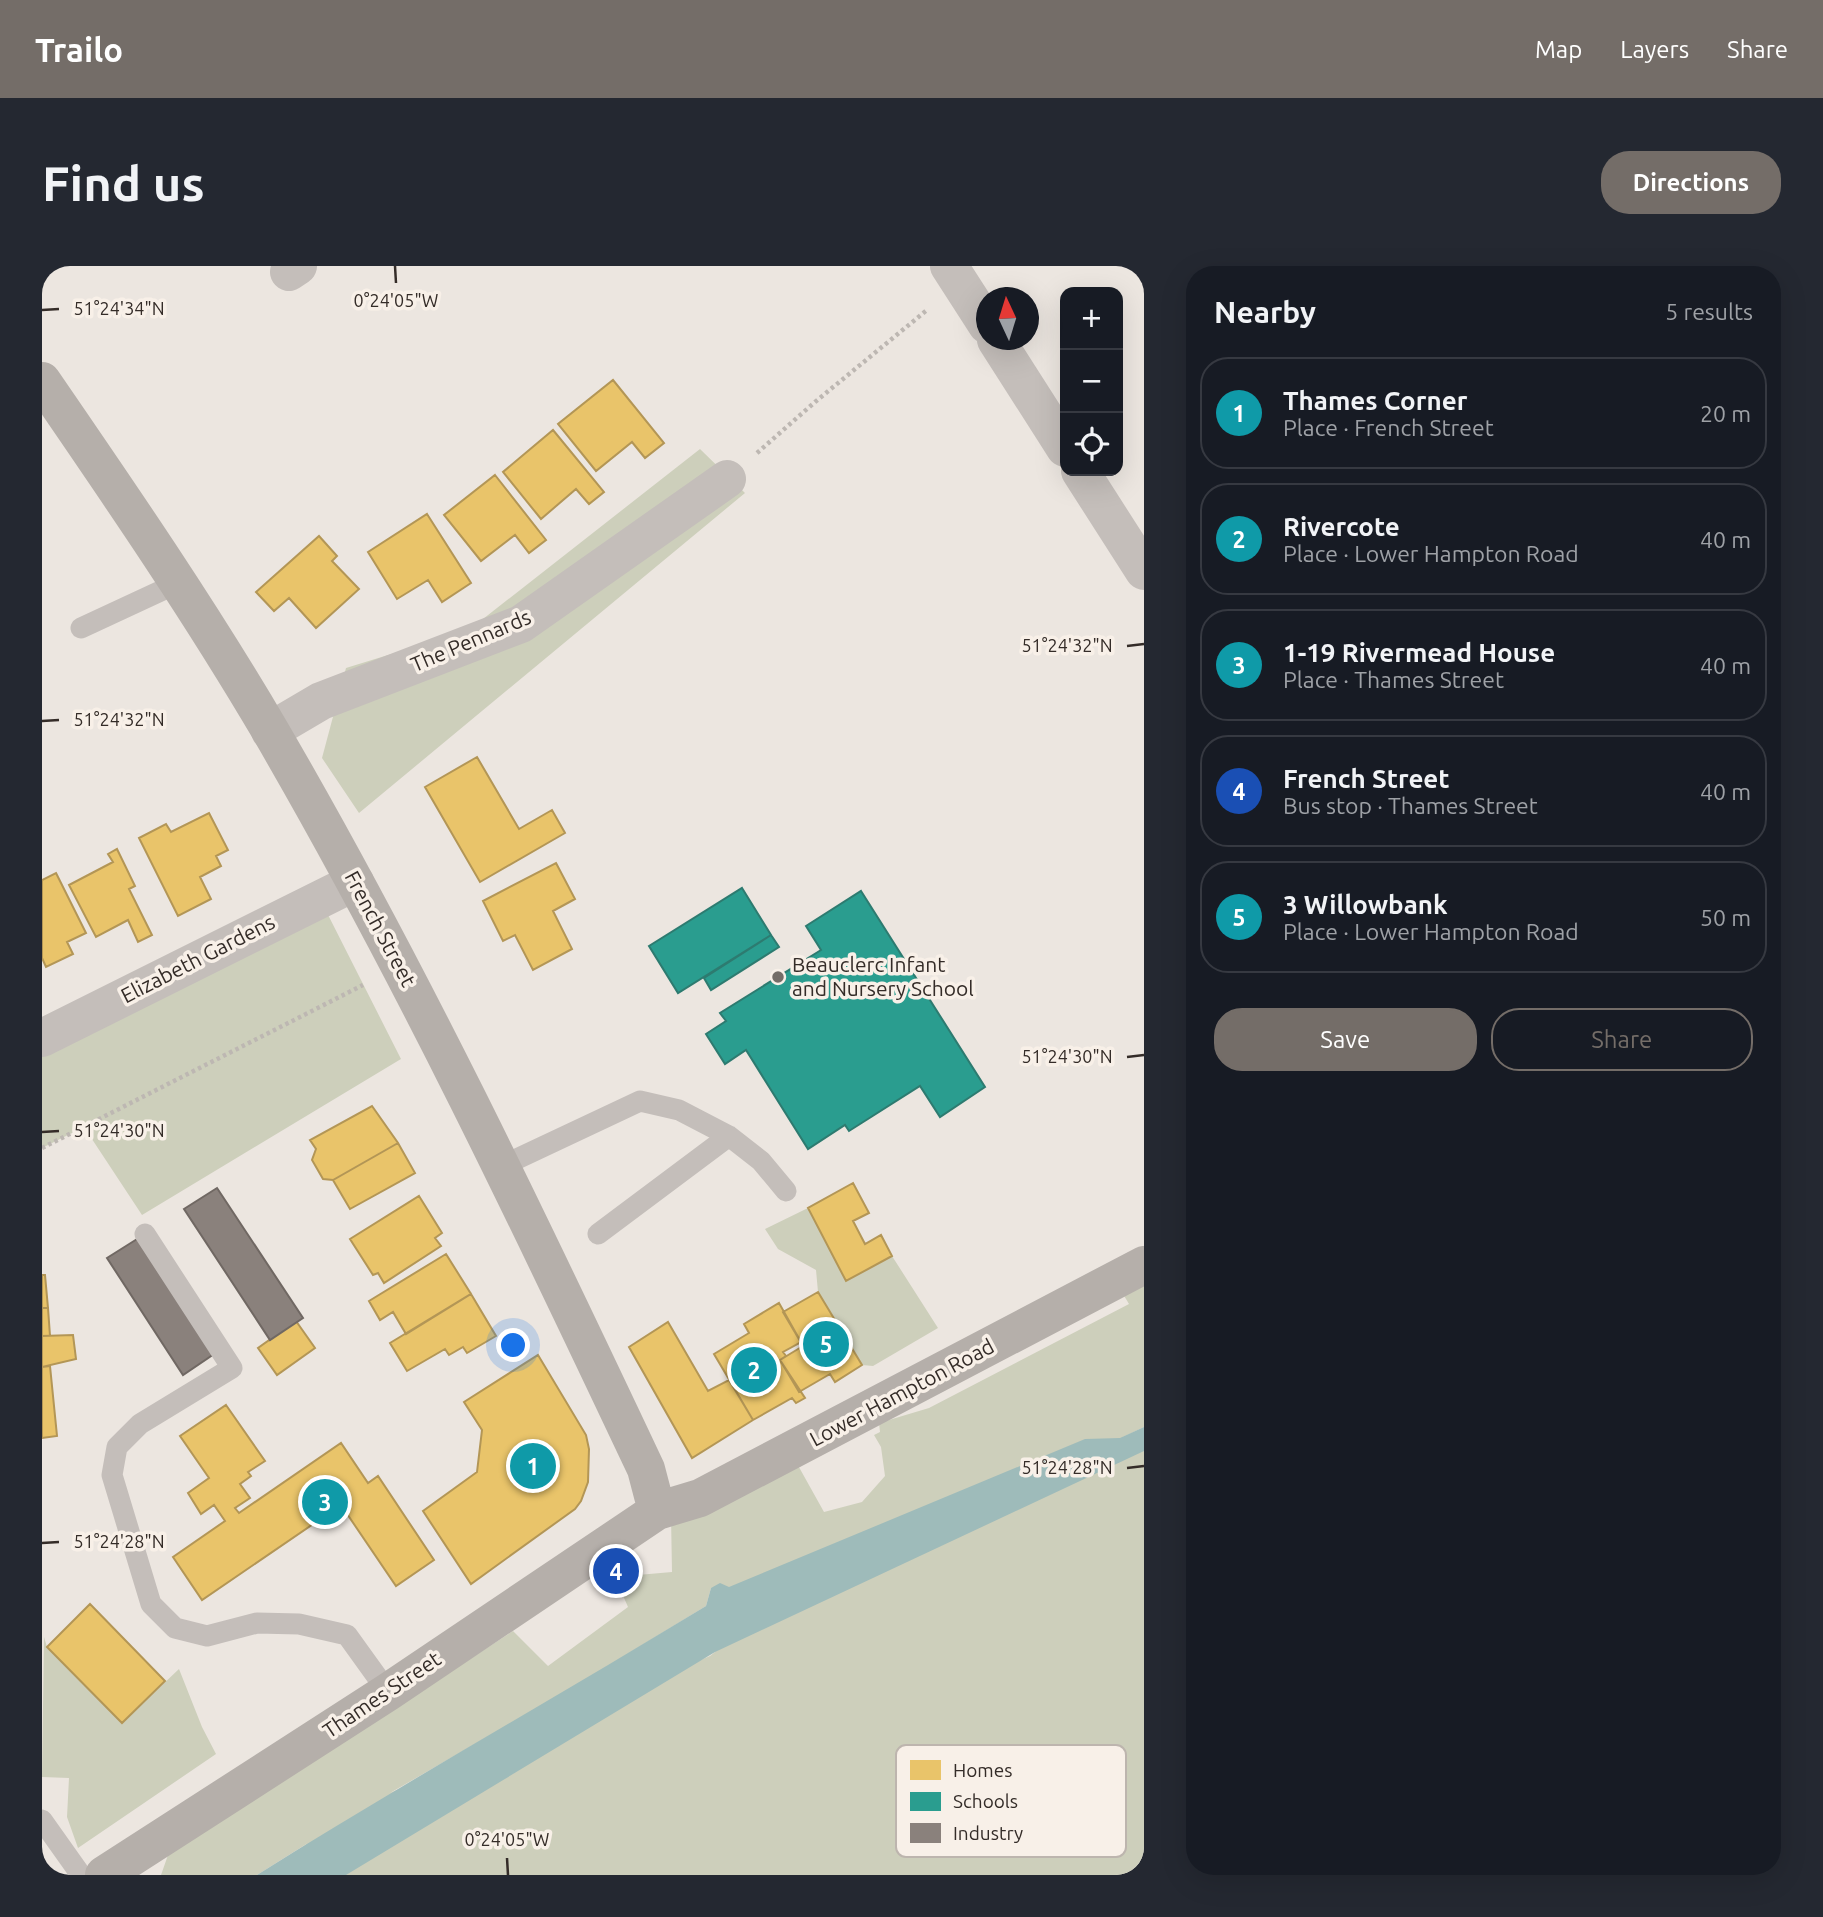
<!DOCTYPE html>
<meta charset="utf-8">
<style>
body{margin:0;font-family:Ubuntu,sans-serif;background:#242831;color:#f1f3f6}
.controls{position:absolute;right:21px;top:21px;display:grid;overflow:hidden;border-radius:14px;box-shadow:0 7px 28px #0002}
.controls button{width:63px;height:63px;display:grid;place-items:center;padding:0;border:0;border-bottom:2px solid #363941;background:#171b24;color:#f1f3f6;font:35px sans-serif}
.compass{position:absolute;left:934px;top:21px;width:63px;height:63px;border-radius:50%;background:#171b24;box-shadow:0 7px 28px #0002;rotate:356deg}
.you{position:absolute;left:472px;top:1080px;width:24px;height:24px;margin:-18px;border:5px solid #fff;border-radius:50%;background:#1a73e8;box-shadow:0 0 0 10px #1a73e833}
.badge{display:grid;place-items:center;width:46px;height:46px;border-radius:50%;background:#746d68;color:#fff;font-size:23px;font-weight:700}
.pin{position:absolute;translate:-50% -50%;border:4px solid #fff;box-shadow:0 2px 7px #0006}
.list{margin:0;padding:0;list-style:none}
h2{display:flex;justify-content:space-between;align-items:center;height:91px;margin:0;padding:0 28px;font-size:30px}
h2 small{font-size:23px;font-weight:400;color:#9ea1a6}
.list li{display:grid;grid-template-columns:46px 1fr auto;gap:21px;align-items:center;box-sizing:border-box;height:112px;margin:0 14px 14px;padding:0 14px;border:2px solid #363941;border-radius:28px}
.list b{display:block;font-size:26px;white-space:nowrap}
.list p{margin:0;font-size:23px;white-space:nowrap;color:#9ea1a6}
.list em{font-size:23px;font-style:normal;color:#9ea1a6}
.actions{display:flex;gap:14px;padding:21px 28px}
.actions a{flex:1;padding:16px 0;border:2px solid #746d68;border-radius:28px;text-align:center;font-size:24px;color:#746d68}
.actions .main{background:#746d68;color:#fff}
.icon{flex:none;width:38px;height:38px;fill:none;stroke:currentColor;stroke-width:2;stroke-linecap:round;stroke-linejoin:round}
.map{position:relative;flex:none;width:1102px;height:1609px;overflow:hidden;border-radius:28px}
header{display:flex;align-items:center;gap:42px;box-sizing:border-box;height:98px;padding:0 35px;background:#746d68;color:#fff}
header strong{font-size:33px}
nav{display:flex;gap:38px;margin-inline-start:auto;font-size:24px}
.intro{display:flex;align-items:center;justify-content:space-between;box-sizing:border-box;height:168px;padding:0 42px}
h1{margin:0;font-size:49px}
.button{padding:18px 32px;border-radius:28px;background:#746d68;color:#fff;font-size:24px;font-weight:700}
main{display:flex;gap:42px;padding:0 42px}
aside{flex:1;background:#171b24;border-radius:28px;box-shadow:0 7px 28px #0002}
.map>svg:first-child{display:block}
</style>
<header>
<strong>Trailo</strong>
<nav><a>Map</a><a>Layers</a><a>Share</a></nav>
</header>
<div class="intro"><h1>Find us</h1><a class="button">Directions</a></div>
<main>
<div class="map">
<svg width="1102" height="1609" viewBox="0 0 1102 1609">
<rect width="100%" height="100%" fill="#ece6e0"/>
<path fill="#cdcfbb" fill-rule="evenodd" d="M658 183 703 227 317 547 280 492 304 402 427 364Z
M278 633 359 793 100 949 42 861 0 882V772Z
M766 942 804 1014 850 990 896 1062 831 1100 820 1099 776 1026 774 1004 736 983 723 963Z
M1102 1009V1161L1081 1171 1102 1170V1609H223L266 1577 215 1609H119L126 1589 471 1365 506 1400 586 1341 573 1311 630 1306 629 1250 753 1194 782 1246 820 1236 843 1210 839 1181 832 1169 838 1166 837 1157 887 1142 1087 1038 1078 1023ZM687 1321 673 1386 668 1390 348 1527 530 1422 664 1340 669 1322Z
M2 1371 5 1381 80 1457 137 1403 160 1461 174 1488 36 1582 25 1551 27 1512 0 1511Z"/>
<path fill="#9ebbba" d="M1102 1161V1185L673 1386 304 1609H215C363 1516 515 1431 664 1340L669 1322 678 1317 687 1321 1043 1173 1078 1172Z"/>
<path fill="#e9c46a" stroke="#b39656" stroke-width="2" d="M571 114 622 177 603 192 590 176 554 205 516 158Z
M511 164 562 226 547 238 534 223 499 253 461 206Z
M453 209 504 274 487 287 473 269 439 295 402 249Z
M385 248 429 317 400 336 386 314 355 333 326 286Z
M277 270 295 290 290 295 317 323 274 362 247 332 232 345 214 326Z
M435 491 477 563 510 544 523 567 438 616 383 521Z
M167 547 186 584 174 590 179 600 158 611 169 633 136 650 97 572 124 558 129 566Z
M75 583 93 620 87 623 110 669 96 676 86 654 54 671 27 619 71 596 66 588Z
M514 597 533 633 511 645 530 683 491 704 473 669 461 675 441 635Z
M14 607 44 667 25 676 31 688 4 701 0 692V614Z
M330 840 356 877 291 914 281 913 270 894 274 883 268 874Z
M356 877 373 907 308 943 291 914Z
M811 917 827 947 811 955 823 978 839 969 850 990 804 1015 766 942Z
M377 930 400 967 393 972 399 980 342 1017 336 1007 331 1009 308 973Z
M404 988 429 1028 364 1068 351 1046 338 1054 327 1035Z
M0 1009H3L6 1042H0Z
M776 1026 820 1099 793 1116 788 1108 757 1126 738 1094 761 1080 741 1046Z
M429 1028 454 1070 425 1087 421 1081 407 1089 403 1083 365 1105 348 1077Z
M737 1037 759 1076 741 1086 744 1090 738 1094 763 1132 754 1137 750 1132 711 1154 672 1088 707 1067 702 1058Z
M0 1042H6L8 1070H0Z
M254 1055 273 1082 235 1109 216 1082Z
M626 1056 666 1125 687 1114 711 1154 650 1192 587 1081Z
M31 1069 34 1093 0 1101V1070Z
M496 1089 544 1169 547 1183 546 1216 539 1235 533 1243 429 1318 381 1245 435 1206 440 1164 422 1136Z
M8 1100 15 1170 0 1172V1101Z
M184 1139 223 1195 206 1206 209 1210 198 1218 208 1232 193 1242 197 1247 299 1177 326 1217 336 1210 392 1294 354 1320 299 1239 160 1334 131 1291 183 1255 172 1239 159 1248 146 1227 167 1212 138 1170Z
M48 1338 123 1415 80 1457 5 1381Z"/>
<path fill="#2a9d8f" stroke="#2d7b70" stroke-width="2" d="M700 622 729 669 636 727 607 680Z
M819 625 943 821 898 851 878 820 807 865 803 859 766 883 704 784 683 798 664 768 684 755 678 747 779 684 764 660Z
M729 669 737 681 669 724 662 712Z"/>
<path fill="#8a817c" stroke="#706863" stroke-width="2" d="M175 922 261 1052 228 1074 142 943Z
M103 968 178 1084 141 1109 65 992Z"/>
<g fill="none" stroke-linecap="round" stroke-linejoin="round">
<path stroke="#bdb7b2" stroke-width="4.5" stroke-dasharray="3.5 3.5" stroke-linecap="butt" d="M715 187 773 136 885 44
M0 882 321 719"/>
<path stroke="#c4beba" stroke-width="21" d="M39 362 138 316
M460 900 598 835 637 844 687 870 719 895 744 925
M103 968 190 1102 98 1158 75 1181 70 1209 109 1338 133 1362 165 1370 215 1357 257 1358 305 1369 346 1426
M556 968 687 870
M0 1554 39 1609"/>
<path stroke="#c4beba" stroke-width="38" d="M907 0 945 59
M247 6 256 0
M954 74 1023 182
M1038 205 1102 305
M228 465 279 435 479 358 685 213
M0 772 313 616"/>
<path stroke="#b5afaa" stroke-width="38" d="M0 115C79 230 158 345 229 466 368 705 486 953 604 1203L615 1245
M62 1609 346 1426 615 1245 658 1232 1102 999"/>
</g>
<path fill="none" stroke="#342c28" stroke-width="2.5" d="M353 0 354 17M0 44 17 43M1085 380 1102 378M0 455 17 454M1085 791 1102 789M0 866 17 865M1085 1202 1102 1200M0 1277 17 1276M465 1592 466 1609"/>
<circle fill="#746d68" stroke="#f8f0e8" stroke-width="2.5" cx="736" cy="711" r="7"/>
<g text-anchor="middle" stroke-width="7" stroke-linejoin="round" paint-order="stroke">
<g font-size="21" fill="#342c28" stroke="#f8f0e8">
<text transform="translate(429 375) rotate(-23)" y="7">The Pennards</text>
<text transform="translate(338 663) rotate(62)" y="7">French Street</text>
<text transform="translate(156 693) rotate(-27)" y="7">Elizabeth Gardens</text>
<text transform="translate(860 1127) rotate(-28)" y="7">Lower Hampton Road</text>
<text transform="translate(340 1429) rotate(-34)" y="7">Thames Street</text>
</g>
<g font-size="21" fill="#342c28" stroke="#f8f0e8" text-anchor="start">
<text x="750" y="706">Beauclerc Infant<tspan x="750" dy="24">and Nursery School</tspan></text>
</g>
</g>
<rect x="854" y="1479" width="230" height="112" rx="10" fill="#f8f0e8" stroke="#bdb5ae" stroke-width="2"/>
<rect x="868" y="1494" width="31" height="20" fill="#e9c46a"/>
<rect x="868" y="1526" width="31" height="19" fill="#2a9d8f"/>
<rect x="868" y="1557" width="31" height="20" fill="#8a817c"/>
<g font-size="19" fill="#342c28">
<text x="911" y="1511">Homes</text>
<text x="911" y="1542">Schools</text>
<text x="911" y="1574">Industry</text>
</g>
<g font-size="18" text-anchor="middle" fill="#342c28" stroke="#f8f0e8" stroke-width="7" stroke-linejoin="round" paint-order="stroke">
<text x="354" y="41">0°24'05"W</text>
<text x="77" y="49">51°24'34"N</text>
<text x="1025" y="386">51°24'32"N</text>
<text x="77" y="460">51°24'32"N</text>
<text x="1025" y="797">51°24'30"N</text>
<text x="77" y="871">51°24'30"N</text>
<text x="1025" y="1208">51°24'28"N</text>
<text x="77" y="1282">51°24'28"N</text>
<text x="465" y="1580">0°24'05"W</text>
</g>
</svg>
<div class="controls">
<button>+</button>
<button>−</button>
<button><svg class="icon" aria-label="locate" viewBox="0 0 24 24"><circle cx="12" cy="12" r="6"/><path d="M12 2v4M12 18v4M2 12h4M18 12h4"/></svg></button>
</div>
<svg class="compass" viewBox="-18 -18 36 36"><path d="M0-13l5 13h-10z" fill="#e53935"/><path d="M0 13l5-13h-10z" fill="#9ea1a6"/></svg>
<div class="you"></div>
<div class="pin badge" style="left:491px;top:1200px;background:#0f9aa8">1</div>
<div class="pin badge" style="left:712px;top:1104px;background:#0f9aa8">2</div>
<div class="pin badge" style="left:283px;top:1236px;background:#0f9aa8">3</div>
<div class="pin badge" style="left:574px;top:1305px;background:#1a4fb4">4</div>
<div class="pin badge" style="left:784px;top:1078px;background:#0f9aa8">5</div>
</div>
<aside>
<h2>Nearby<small>5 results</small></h2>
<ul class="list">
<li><span class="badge" style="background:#0f9aa8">1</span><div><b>Thames Corner</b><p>Place · French Street</p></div><em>20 m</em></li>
<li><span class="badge" style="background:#0f9aa8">2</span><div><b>Rivercote</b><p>Place · Lower Hampton Road</p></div><em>40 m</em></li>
<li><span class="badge" style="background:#0f9aa8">3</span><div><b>1-19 Rivermead House</b><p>Place · Thames Street</p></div><em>40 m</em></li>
<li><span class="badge" style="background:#1a4fb4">4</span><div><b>French Street</b><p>Bus stop · Thames Street</p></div><em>40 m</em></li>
<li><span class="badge" style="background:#0f9aa8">5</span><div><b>3 Willowbank</b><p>Place · Lower Hampton Road</p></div><em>50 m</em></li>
</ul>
<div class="actions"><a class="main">Save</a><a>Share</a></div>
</aside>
</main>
